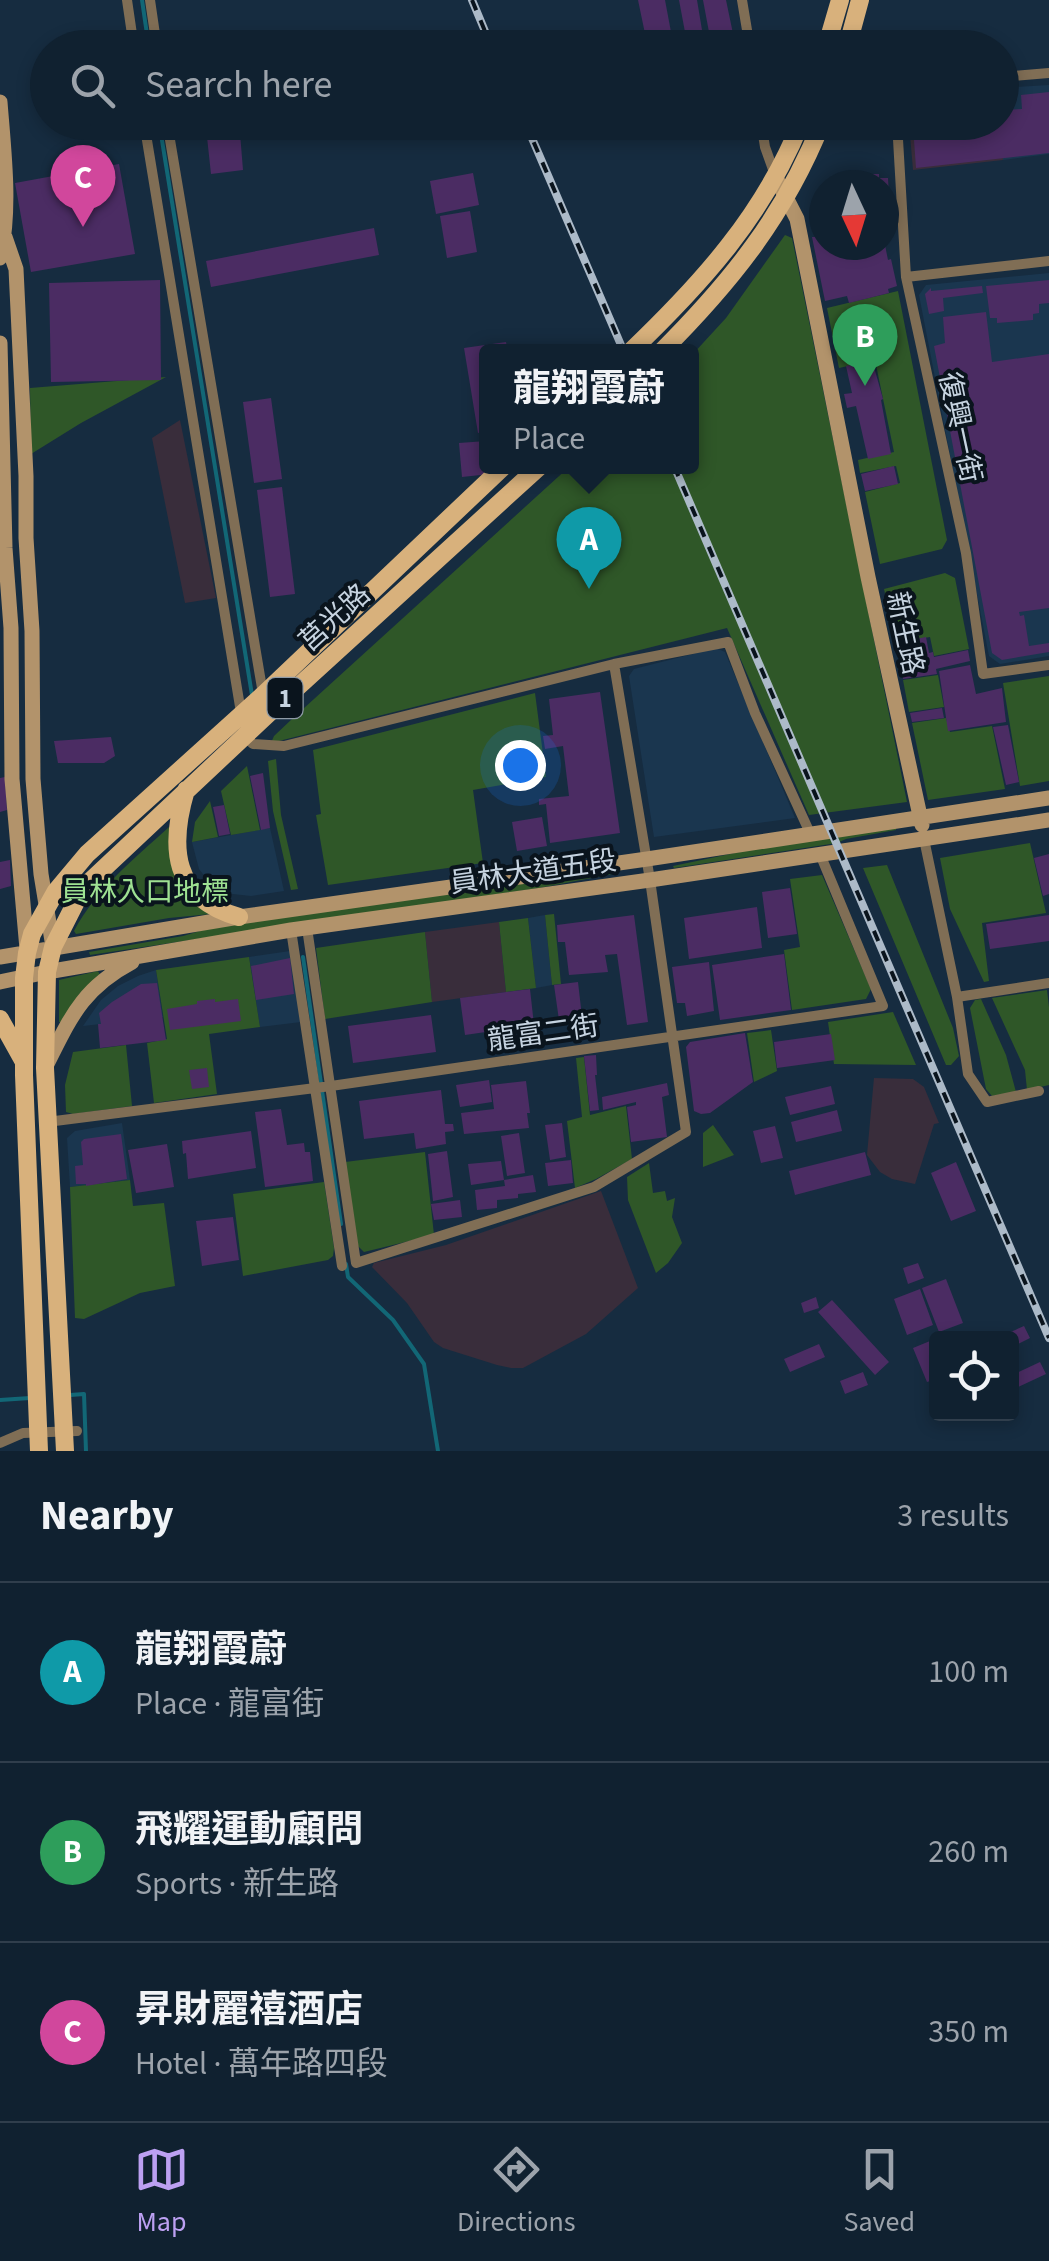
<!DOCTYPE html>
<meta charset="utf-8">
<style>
body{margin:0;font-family:"Source Sans 3","Noto Sans TC",sans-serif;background:#192938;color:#f1f3f6}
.controls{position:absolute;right:30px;bottom:30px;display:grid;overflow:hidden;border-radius:10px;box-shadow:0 5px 15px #0003}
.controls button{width:90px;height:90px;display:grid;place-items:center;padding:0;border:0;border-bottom:2px solid #303e4c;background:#102130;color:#f1f3f6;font:50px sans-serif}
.compass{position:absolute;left:809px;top:170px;width:90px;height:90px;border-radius:50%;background:#102130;box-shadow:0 5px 15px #0003;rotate:176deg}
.you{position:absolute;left:520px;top:765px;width:35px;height:35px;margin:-25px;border:8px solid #fff;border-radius:50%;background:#1a73e8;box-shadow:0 0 0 15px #1a73e833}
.badge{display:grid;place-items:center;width:65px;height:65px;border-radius:50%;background:#bca0f2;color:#fff;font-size:32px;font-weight:700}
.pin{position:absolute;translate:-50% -82px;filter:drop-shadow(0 2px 5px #0008)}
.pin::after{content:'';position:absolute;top:52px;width:35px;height:30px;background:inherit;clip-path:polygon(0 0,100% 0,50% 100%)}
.popup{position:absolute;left:479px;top:344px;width:220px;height:130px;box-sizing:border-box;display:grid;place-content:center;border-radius:10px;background:#102130;filter:drop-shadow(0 2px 8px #0005);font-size:32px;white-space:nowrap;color:#9ca3ab}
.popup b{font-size:38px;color:#f1f3f6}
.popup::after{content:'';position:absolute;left:50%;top:100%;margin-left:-20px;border:20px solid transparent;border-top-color:#102130}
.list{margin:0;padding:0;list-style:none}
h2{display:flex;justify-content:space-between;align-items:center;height:130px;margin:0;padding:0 40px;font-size:42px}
h2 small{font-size:32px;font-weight:400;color:#9ca3ab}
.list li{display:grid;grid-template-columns:65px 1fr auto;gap:30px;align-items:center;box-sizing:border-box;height:180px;padding:0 40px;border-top:2px solid #303e4c}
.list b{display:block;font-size:38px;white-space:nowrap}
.list p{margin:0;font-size:32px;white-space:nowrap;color:#9ca3ab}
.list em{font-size:32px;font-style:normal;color:#9ca3ab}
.icon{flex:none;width:55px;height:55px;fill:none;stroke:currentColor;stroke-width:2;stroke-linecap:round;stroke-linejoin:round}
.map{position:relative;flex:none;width:1049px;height:1451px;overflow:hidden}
.search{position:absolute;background:#102130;box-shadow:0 5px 15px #0003;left:30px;right:30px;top:30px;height:110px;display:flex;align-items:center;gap:25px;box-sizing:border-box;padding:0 35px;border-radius:55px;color:#9ca3ab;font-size:38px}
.sheet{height:670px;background:#102130}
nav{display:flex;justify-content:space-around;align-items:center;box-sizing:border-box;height:140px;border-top:2px solid #303e4c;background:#102130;font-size:28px;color:#9ca3ab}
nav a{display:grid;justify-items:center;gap:5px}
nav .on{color:#bca0f2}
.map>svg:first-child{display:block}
</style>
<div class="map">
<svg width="1049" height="1451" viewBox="0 0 1049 1451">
<rect width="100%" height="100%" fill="#162c40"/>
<path fill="#1a364f" d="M1049 85V154L1003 160 1000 123 1002 88Z
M1049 273V656L1000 664 989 656 919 295 926 285Z
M716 648 725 652 795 818 654 837 629 676 634 669Z
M270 828 284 891 251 896 224 893 213 887 199 869 192 842Z
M545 915 552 985 536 988 528 918Z
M290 951 301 1022 260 1027 249 957Z
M156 970 163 1017 83 1026 101 1000 118 986 138 976Z
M122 1123 130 1180 70 1187 67 1138 75 1131Z"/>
<path fill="#392d3b" d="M909 123H1000L1003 160 913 170Z
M180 420 216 598 185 603 152 438Z
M499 922 506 992 432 1002 425 932Z
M874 1078 913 1079 924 1087 939 1123 934 1124 915 1184 892 1179 880 1172 867 1155Z
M601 1191 638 1288 586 1334 523 1368H511L497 1365 443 1348 434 1342 407 1303 372 1267 374 1263 446 1245Z"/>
<path fill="#2f5728" d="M785 235 792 238 907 802 809 815 727 628 271 743 274 736 292 719 569 467 692 466V355L726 318Z
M898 291 947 540 942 549 880 564 865 492 900 483 896 466 860 473 858 460 894 452 875 360 839 368 827 308Z
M166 377 81 423 31 454 30 388Z
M945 573 955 578 969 649 934 656 930 637 896 643 884 589Z
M938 675 944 707 909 712 903 680Z
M1049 676V781L1020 786 1003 683Z
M535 693 546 777 473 790 483 863 328 885 316 815 321 814 313 750Z
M946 718 950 732 992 726 1005 789 928 800 912 723Z
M276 759 281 815 298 889 291 890 273 811 268 761Z
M247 766 260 830 231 835 221 791Z
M210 801 218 837 192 842 195 822Z
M169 827H171L211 914 169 918 76 934 74 931C97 888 134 859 169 827Z
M896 828V830L846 839 837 843 674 868 673 866 749 850Z
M1030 843 1046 913 982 923 989 981 984 982 950 909 940 858Z
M887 865 953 1028 959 1056 951 1065H946L863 868Z
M618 870V873L539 888 90 955 89 952 183 936 210 928Z
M822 875 871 989 866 999 792 1010 784 950 800 947 790 879Z
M554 914 561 984 552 985 545 915Z
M528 918 536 988 506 992 499 922Z
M425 932 432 1002 325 1019 316 948Z
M249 957 260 1027 209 1034 217 1094 154 1103 147 1043 167 1039 156 970Z
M98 971 100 975 80 993 61 1022H59V980Z
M1047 990 1049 1007V1085L1027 1090 1025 1070 992 998Z
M981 999 1006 1055 1016 1092 992 1096 986 1089 970 1008 975 1000Z
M893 1012 916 1065 834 1064 828 1022Z
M771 1030 777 1071 754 1082 747 1033Z
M126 1045 132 1106 73 1114 66 1112 65 1085 73 1052Z
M584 1057 590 1115 626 1106 632 1159 596 1179 575 1188 567 1121 582 1117 576 1058Z
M713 1125 734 1155 703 1167V1133Z
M425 1152 434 1235 364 1252 357 1245 345 1162Z
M649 1163 653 1193 665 1191 667 1201 675 1198 672 1217 682 1243 668 1263 656 1273 628 1200 627 1177Z
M130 1180 133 1206 164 1203 175 1286 140 1293 84 1319 75 1318 70 1187Z
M324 1182 334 1248 333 1256 328 1260 243 1276 233 1194Z"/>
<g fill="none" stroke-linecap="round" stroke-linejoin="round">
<path stroke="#126776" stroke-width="4" d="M142 0 149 48
M159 122 252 695
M303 957 341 1224
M346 1264 348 1277 393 1320 424 1364 438 1451
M70 1395 84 1394 86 1451
M0 1400 30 1398"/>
</g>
<path fill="#4b2c63" d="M638 0H665L674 48H648Z
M679 0H697L705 48H688Z
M703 0H726L736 48H712Z
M1049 92V153L916 168 914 140 949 137V134L963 132 962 122H1002V110L1022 109 1021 95Z
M332 122H395L396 129 336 140Z
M240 133 243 170 211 174 207 137Z
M119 164 135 254 31 272 15 183Z
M473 173 479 205 436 214 430 181Z
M871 174H879V178H888L889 196H884V185H871Z
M470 211 477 252 447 258 440 216Z
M374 228 379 255 211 287 206 261Z
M812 237H824V245H829L830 251 856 245H868L869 247 885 245 888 260 891 259 897 286 888 289 889 293 849 303 847 296 825 301Z
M160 280 161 380 51 382 49 283Z
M1049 280V303L1039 304V313L1033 314V320L997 323V318H990L986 286Z
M982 286 983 293 943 298 944 311 929 314 925 294 931 288V291Z
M986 312 992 362 1049 354V608L1019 612 1020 616 1024 615 1029 646 1049 643V652L1002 660 992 653 934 346 945 343 943 317Z
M506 342 508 352H486V431L478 433 464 348Z
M872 360 883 399 881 400 891 454 868 459 856 406 847 408 844 394 852 393 846 366Z
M271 398 282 479 254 483 243 402Z
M486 441V467H490V474L462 477 459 443Z
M894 466 898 484 865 491 861 474Z
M282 487 295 594 270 597 257 490Z
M926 637 929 653 933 652 934 657 968 650 970 661 936 669 937 674 903 679 899 659 906 658 901 642Z
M970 665 976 694 1002 688 1006 722 948 731 939 671Z
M600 692 620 833 550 843 546 804 539 805V799L569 796 563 746 545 749 543 736 553 735 549 699Z
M942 708 944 718 912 722 910 713Z
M1008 725 1019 782 1006 785 993 727Z
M111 737 115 756 104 763H58L54 741Z
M263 773 270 828 261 830 250 776Z
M5 777 7 810 0 812V778Z
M224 805 230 834 219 836 213 807Z
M542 817 547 846 517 851 512 822Z
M1049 854V894L1043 896 1034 858Z
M10 860 11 886 0 889V862Z
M790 888 797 934 768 938 762 892Z
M757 907 762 948 689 959 684 918Z
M634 915 648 1022 627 1025 617 954 605 955 608 972 569 975 565 942H558L557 925Z
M1049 915V941L990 949 986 924Z
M784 954 791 1010 720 1020 712 965Z
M290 958 294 994 256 1000 251 966Z
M709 962 714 1011 687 1016 685 1003H677L672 967Z
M578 982 582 1017 559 1020 554 985Z
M157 983 166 1040 100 1048 98 1024H101L99 1013 112 1002 141 984Z
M530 989 534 1025 465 1035 460 998Z
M215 999V1002L238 999 241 1021 170 1030 167 1009 197 1004V1001Z
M431 1015 436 1052 353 1063 348 1026Z
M745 1033 753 1082 710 1113 701 1114 694 1111 686 1047 690 1042Z
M831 1034 835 1060 777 1068 774 1042Z
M596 1055 597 1075H595L599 1110 590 1111 584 1056Z
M207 1068 209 1087 192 1089 189 1070Z
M489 1080 492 1102 460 1107 456 1085Z
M526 1081 530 1113H527L529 1128 464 1134 461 1113 494 1109 491 1085Z
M667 1083 669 1095 662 1097 667 1137 631 1142 627 1107 636 1105V1102L603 1110 602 1097Z
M831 1086 835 1104 790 1115 785 1097Z
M441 1090 445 1124H453L454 1131 445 1132 446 1144 416 1149 414 1133 364 1139 359 1101Z
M281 1109 287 1145 304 1143 305 1152H310L313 1181 265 1187 255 1112Z
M837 1110 842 1131 796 1142 791 1122Z
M562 1123 566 1157 550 1160 545 1125Z
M775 1126 783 1158 761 1163 753 1131Z
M251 1131 256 1168 188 1179 186 1153 183 1154 182 1141Z
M519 1133 525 1173 507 1176 501 1136Z
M121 1134 127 1179 86 1186V1184H76L75 1166 83 1165 81 1142 84 1139Z
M167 1144 174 1187 136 1193 128 1150Z
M447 1151 453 1197 433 1201 428 1154Z
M865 1152 871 1175 795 1195 789 1171Z
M571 1160 573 1183 548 1186 545 1163Z
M501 1161 504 1180 471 1185 468 1164Z
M956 1162 976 1211 951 1221 931 1173Z
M533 1175 536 1192 518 1194V1198L497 1200V1208L477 1210 475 1190 505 1186 504 1180Z
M460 1200 462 1217 434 1220 431 1204Z
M233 1217 239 1260 202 1266 196 1221Z
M918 1263 924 1278 908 1284 903 1268Z
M946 1279 963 1323 939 1332 922 1288Z
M920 1289 933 1325 907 1335 894 1299Z
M816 1297 819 1308 804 1313 801 1303Z
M832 1300 889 1362 875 1375 818 1312Z
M1024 1326 1030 1338 1012 1347V1338H997Z
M947 1334 949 1338 936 1339V1379L927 1382 913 1348Z
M819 1344 825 1357 790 1372 784 1359Z
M1040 1362 1046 1374 1012 1390V1375Z
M863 1372 868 1385 845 1394 840 1381Z"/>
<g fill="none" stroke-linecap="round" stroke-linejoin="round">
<path stroke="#806e55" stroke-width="10" d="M127 0 134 48
M150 0 157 48
M742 0 750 48
M1002 77 1049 73
M144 122 245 737 253 744 284 746 614 664 728 642 755 713 810 833
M167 122 263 694
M761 122 765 147 775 175
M897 122 906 277 966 553 983 674 1049 665
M906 277 1049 261
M924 839 957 997 968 1074 987 1102 1039 1091
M307 928 356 1263 594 1187 686 1132 650 880 614 664
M291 930 342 1266
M957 997 1049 983
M47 1122 331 1086 883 1006 820 854
M0 1443 23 1433 77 1431"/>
<path stroke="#b2936b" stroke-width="15" d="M0 102C4 153 11 208 0 258
M775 176 797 219 868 577 922 825
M5 237 16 269 26 476V538L32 631 33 779 41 874 53 947
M0 343 5 548 11 628 12 779 27 949
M0 957 239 917 647 859 1049 798
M0 982 47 972 291 930 650 880 1049 820
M45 1068C70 1019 81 989 132 962"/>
<path stroke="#d8b17c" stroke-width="18" d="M826 48 840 0
M847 48 860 0
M630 352C701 284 764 215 801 122
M661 352C731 282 785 215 822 122
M186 790C169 847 172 898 239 917
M0 1019 24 1062
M39 1451 24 1075V978L27 953 32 934 56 891 87 854 263 695 504 466
M65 1451 45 1068 47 972 53 947 83 888 267 715 540 466"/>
<g stroke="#acbac8" stroke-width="8">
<path id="rail" d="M472 0 492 48
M525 122 624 352
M674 466 1049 1338"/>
</g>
<use href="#rail" stroke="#0a141d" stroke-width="4" stroke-dasharray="11" stroke-linecap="butt"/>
</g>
<g text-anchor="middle" stroke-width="8" stroke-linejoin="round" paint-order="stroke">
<rect fill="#0a141d" stroke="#8e9aa6" stroke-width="2.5" x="267.5" y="678" width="35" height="40" rx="8"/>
<g font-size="25" font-weight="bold" fill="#c6d3e0">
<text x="285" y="707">1</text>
</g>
<g font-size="28" fill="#c6d3e0" stroke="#0a141d">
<text transform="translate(961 427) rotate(78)" y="10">復興一街</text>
<text transform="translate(334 617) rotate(-42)" y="10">莒光路</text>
<text transform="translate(906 633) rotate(78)" y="10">新生路</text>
<text transform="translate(533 871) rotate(-8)" y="10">員林大道五段</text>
<text transform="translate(543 1032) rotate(-8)" y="10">龍富二街</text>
</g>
<g font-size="28" fill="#9ee192" stroke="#0a141d">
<text x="145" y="901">員林入口地標</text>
</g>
</g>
</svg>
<div class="controls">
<button><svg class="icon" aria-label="locate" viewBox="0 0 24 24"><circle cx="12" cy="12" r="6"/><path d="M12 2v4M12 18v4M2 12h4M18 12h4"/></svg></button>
</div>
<svg class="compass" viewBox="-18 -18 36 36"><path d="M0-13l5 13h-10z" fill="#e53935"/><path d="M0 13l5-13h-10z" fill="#9ca3ab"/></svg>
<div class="you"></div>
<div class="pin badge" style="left:589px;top:589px;background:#0f9aa8">A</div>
<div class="popup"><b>龍翔霞蔚</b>Place</div>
<div class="pin badge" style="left:865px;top:386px;background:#2e9e5b">B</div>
<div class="pin badge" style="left:83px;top:227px;background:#d1479c">C</div>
<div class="search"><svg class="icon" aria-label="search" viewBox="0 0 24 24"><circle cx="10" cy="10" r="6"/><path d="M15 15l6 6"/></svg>Search here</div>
</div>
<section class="sheet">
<h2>Nearby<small>3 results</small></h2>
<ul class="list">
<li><span class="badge" style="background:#0f9aa8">A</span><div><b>龍翔霞蔚</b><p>Place · 龍富街</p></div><em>100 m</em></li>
<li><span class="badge" style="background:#2e9e5b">B</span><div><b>飛耀運動顧問</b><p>Sports · 新生路</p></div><em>260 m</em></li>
<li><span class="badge" style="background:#d1479c">C</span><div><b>昇財麗禧酒店</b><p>Hotel · 萬年路四段</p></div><em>350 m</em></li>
</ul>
</section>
<nav>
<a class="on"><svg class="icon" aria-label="map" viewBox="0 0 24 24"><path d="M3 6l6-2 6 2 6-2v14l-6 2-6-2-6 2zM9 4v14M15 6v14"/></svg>Map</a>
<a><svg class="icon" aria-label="directions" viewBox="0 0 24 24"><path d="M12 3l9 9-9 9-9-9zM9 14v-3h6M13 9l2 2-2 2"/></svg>Directions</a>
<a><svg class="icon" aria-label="saved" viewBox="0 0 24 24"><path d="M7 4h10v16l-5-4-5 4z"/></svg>Saved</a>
</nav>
